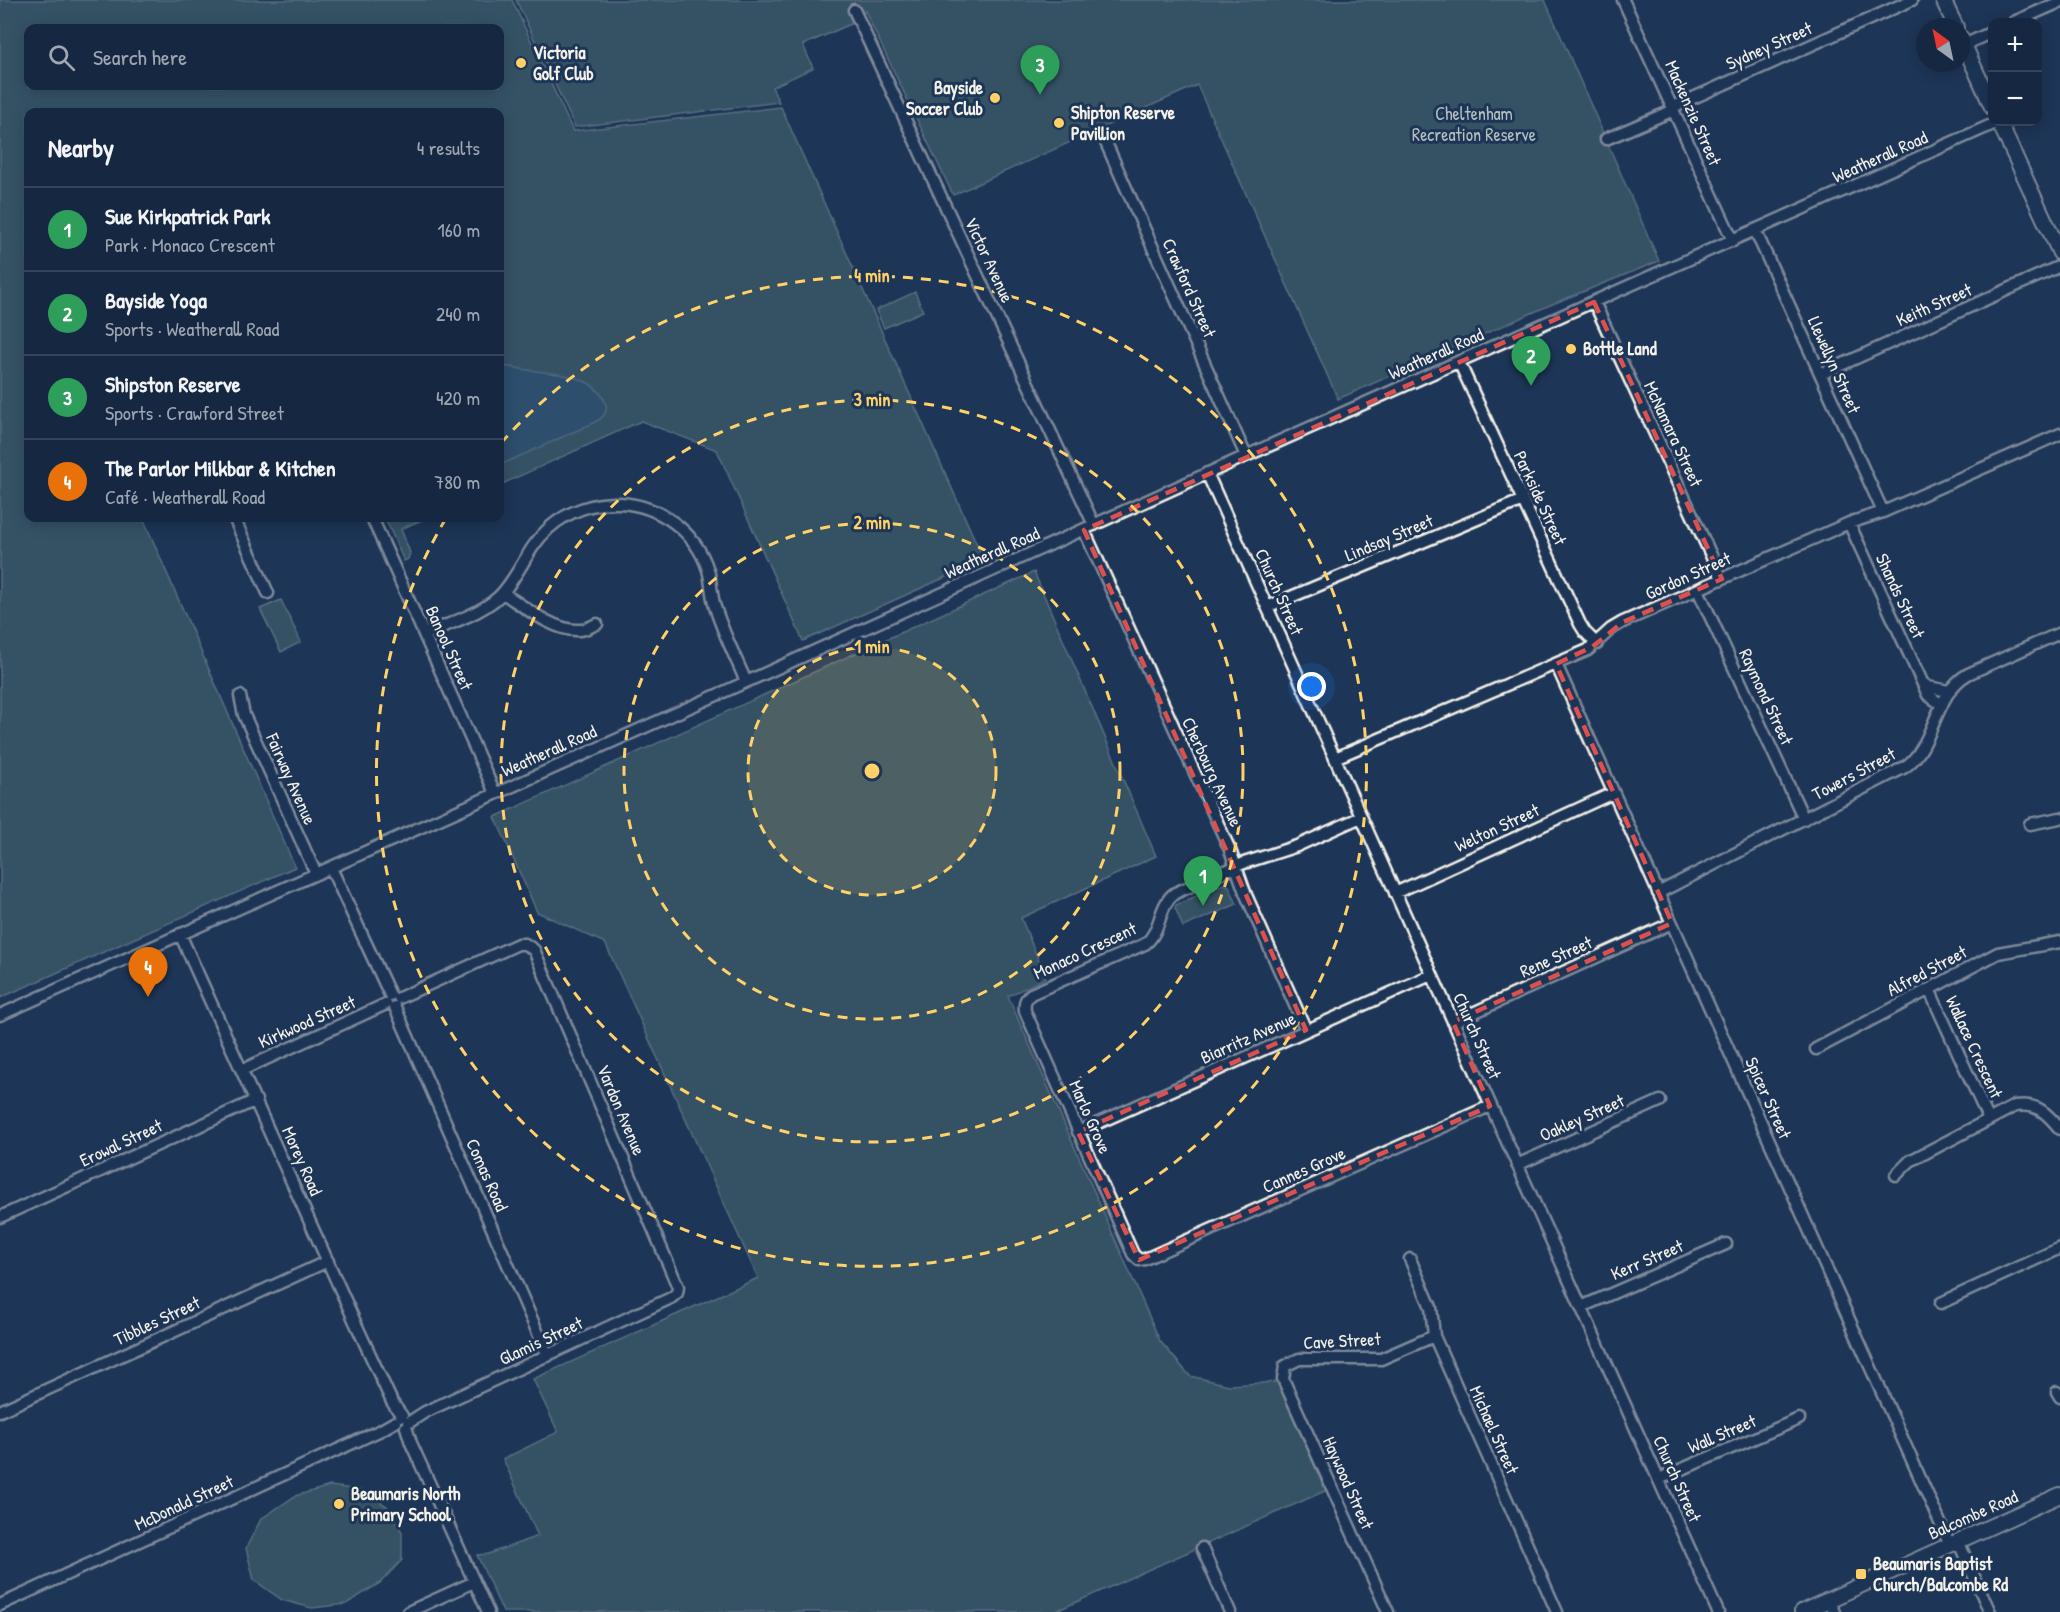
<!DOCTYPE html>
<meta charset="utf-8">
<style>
body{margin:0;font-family:"Patrick Hand",sans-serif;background:#1f3048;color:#f1f3f6}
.controls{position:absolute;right:18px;top:18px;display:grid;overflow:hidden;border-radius:12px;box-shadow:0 3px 15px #0003}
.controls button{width:54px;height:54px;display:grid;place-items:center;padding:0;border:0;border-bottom:2px solid #35445a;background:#162841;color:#f1f3f6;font:30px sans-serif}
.compass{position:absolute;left:1916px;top:18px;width:54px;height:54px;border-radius:50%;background:#162841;box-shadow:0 3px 15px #0003;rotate:327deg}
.you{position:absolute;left:1312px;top:687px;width:21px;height:21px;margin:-15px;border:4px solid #fff;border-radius:50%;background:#1a73e8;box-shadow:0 0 0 9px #1a73e833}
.badge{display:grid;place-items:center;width:39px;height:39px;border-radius:50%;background:#ffd166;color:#fff;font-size:20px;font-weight:700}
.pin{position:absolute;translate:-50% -50px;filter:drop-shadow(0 2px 3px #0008)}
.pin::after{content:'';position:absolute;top:32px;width:21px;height:18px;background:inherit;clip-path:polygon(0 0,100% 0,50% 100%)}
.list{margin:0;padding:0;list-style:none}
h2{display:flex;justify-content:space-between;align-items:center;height:78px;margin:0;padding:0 24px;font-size:26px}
h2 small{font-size:20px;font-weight:400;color:#9ea6b1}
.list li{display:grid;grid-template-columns:39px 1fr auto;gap:18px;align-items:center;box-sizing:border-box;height:84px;padding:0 24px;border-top:2px solid #35445a}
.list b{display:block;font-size:22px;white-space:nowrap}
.list p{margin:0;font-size:20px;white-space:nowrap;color:#9ea6b1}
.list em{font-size:20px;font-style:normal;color:#9ea6b1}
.icon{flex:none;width:33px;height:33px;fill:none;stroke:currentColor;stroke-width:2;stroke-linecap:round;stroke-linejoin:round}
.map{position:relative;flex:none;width:2060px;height:1612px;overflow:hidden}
.search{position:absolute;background:#162841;box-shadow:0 3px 15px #0003;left:24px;top:24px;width:480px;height:66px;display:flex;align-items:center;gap:15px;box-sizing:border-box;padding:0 21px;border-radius:12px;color:#9ea6b1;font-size:22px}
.panel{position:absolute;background:#162841;box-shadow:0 3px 15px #0003;left:24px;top:108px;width:480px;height:414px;border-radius:12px}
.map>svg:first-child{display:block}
</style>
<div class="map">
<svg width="2060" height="1612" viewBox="0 0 2060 1612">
<rect width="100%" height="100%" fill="#1d3557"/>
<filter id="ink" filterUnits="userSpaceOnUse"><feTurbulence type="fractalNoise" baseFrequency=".0167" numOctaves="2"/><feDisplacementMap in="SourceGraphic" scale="12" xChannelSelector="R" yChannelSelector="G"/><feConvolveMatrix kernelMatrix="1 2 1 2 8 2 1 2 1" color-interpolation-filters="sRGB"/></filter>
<g filter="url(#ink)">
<path fill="#527677" stroke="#a3b4b0" stroke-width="1.5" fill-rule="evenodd" d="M0 0H512L573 131 781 107 984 560 803 641 717 450 641 421 500 485V112H28V518H143L295 867 0 998ZM28 28H500V86H28Z
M516 0H1545L1659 261 1550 305 1338 399 1197 85 953 195 865 11 853 23 803 45 813 68 772 87 779 102 575 127Z
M915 292 923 311 884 328 876 310Z
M385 518H426L401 529 410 553 408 559 404 561Z
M1034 572 1156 856 1021 918 1046 978 1008 996 1160 1341 1190 1376 1229 1385 1278 1382 1327 1490 1054 1612H503L477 1555 488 1554 538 1536 503 1459 558 1432 533 1379 758 1278 605 943 537 912 495 817Z
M281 600 301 642 281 652 260 609Z
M1223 884 1229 886 1237 904 1183 927 1175 908 1176 905Z
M330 1486 360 1490 387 1506 402 1532V1560L380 1583 346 1604 312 1608 282 1600 254 1580 246 1548 261 1519 295 1496Z"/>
<path fill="#416d86" stroke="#89a2ad" stroke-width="1.5" d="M500 366C512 367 524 370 536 371 561 375 594 375 605 402 610 415 599 420 589 425L500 465Z"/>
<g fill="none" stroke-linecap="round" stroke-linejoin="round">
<g stroke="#f4f1e8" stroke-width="15">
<path id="minor" d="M1623 0 1733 241
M854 10 1094 525
M2014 22 2060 2
M1964 45 1992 32
M1673 107 1912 0
M1102 134 1246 456
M1606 139 1674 110
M1755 230 1883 512
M1594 302 1722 579
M1459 362 1580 624 1585 632 1597 644
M1821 374 2060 266
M1207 473 1718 1612
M234 518 268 593
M372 518 495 793
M1849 523 1928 695 1942 705
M1084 530 1230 850 1246 895 1306 1030
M1698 590 1804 819
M503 593C523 606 555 632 579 630 586 630 591 626 597 624
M1267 607 1523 500
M425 634C448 624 489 611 504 591 521 571 529 546 549 528 568 511 594 502 619 503 660 505 696 532 708 570 712 583 711 598 716 610 724 635 736 658 746 682
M1556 664 1950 1545
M1922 682 1928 687 1949 691
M240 696 244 715 316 874
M1335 758 1588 650 1611 629 1623 622 1849 523 1883 512 2060 434
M1361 817 1297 846 1244 863 1175 893C1158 905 1162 931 1145 944L1031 994C1025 999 1024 1003 1025 1011L1133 1254 1139 1260 1145 1259 1490 1106
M2030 824 2060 818
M331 868 390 995
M1395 893 1613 793
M1658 893 1905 767C1936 745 1933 694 1968 674L2060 633
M180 934 355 1322 392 1402 402 1416
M1929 989 1988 1118
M399 998 518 944H525L534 950 678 1287 677 1293 671 1298 425 1412 408 1423
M395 1007 548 1356
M0 1015 746 682 1246 456 1998 122
M1453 1022 1672 923
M1816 1049 1998 953 2060 942
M242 1070 386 1004
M1078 1132 1431 975
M1517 1165 1660 1101
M1896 1175 1910 1161 2015 1106C2037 1103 2046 1112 2060 1129
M0 1217 256 1100
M1410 1259 1431 1307 1434 1336 1557 1612
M1941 1303 2060 1248
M1581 1307 1726 1244
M2057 1392 2060 1397
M0 1411 328 1261
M406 1427 411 1443 488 1612
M1659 1479 1799 1419
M1958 1541 1990 1612
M1202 1548 1230 1612
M1828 1600 1834 1612
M0 1605 381 1430 395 1422
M408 1612 474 1582
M1388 1612 1283 1379 1285 1366 1299 1359H1381L1434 1336"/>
</g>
<g stroke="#f4f1e8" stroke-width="18">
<path id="major" d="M1943 0 1956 27
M1961 38 1992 107
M1999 122 2060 253
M1802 1612 2060 1495"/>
</g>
<use href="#minor" stroke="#1d3557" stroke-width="10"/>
<use href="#major" stroke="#1d3557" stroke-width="14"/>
</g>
</g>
<path d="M0 0H2060V1612H0ZM1594 302 1722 579 1623 622 1592 647 1556 664 1672 923 1453 1022 1490 1106 1139 1260 1078 1132 1306 1030 1084 530Z" fill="#1d3557" fill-opacity=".55" fill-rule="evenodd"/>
<path fill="none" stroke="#dc504e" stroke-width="4.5" stroke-dasharray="12 8" stroke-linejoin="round" d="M1594 302 1722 579 1623 622 1592 647 1556 664 1672 923 1453 1022 1490 1106 1139 1260 1078 1132 1306 1030 1084 530Z"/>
<circle cx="872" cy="771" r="124" fill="#ffd166" fill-opacity=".12"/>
<g fill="none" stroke="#ffd166" stroke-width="3" stroke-dasharray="10 8">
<circle cx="872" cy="771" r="124"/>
<circle cx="872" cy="771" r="248"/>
<circle cx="872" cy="771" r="371"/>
<path d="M501 443A495 495 0 1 1 445 520"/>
</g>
<g fill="#ffd166" stroke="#1d3557" stroke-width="2">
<circle cx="521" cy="63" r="6"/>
<circle cx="995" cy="98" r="6"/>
<circle cx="1059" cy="123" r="6"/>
<circle cx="1571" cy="349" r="6"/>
<circle cx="339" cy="1504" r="6"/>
<rect x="1855" y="1568" width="12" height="12" rx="3"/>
</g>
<g text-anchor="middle" stroke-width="6" stroke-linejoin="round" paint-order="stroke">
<g font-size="18" fill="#f4f1e8" stroke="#1d3557">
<text transform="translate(1769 46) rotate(-24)" y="6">Sydney Street</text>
<text transform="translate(1693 113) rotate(66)" y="6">Mackenzie Street</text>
<text transform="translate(1880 157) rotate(-24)" y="6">Weatherall Road</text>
<text transform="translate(989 260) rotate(65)" y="6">Victor Avenue</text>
<text transform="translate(1189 288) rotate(66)" y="6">Crawford Street</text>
<text transform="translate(1934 305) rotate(-24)" y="6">Keith Street</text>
<text transform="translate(1436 354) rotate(-24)" y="6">Weatherall Road</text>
<text transform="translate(1834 365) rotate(66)" y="6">Llewellyn Street</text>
<text transform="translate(1673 434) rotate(65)" y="6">McNamara Street</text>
<text transform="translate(1540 498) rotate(65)" y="6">Parkside Street</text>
<text transform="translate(1389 538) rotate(-23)" y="6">Lindsay Street</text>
<text transform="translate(992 553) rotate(-24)" y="6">Weatherall Road</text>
<text transform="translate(1688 576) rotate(-24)" y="6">Gordon Street</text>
<text transform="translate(1279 592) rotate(66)" y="6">Church Street</text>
<text transform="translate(1900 596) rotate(65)" y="6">Shands Street</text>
<text transform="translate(449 648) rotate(66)" y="6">Banool Street</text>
<text transform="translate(1766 697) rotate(65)" y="6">Raymond Street</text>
<text transform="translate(549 751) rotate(-24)" y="6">Weatherall Road</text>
<text transform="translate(1212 772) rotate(65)" y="6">Cherbourg Avenue</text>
<text transform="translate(1854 774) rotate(-28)" y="6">Towers Street</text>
<text transform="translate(291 779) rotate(66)" y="6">Fairway Avenue</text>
<text transform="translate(1497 828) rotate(-25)" y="6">Welton Street</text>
<text transform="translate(1085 951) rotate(-25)" y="6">Monaco Crescent</text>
<text transform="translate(1556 957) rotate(-24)" y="6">Rene Street</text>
<text transform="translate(1927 971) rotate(-28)" y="6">Alfred Street</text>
<text transform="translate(307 1022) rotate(-24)" y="6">Kirkwood Street</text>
<text transform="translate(1477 1036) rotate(66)" y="6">Church Street</text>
<text transform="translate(1248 1038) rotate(-24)" y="6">Biarritz Avenue</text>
<text transform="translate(1974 1047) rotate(65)" y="6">Wallace Crescent</text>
<text transform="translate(1768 1098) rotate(66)" y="6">Spicer Street</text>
<text transform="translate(621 1110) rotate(67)" y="6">Vardon Avenue</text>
<text transform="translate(1090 1117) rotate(66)" y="6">Marlo Grove</text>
<text transform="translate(1582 1118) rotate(-24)" y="6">Oakley Street</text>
<text transform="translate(121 1143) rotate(-25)" y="6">Erowal Street</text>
<text transform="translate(302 1161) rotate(66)" y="6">Morey Road</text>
<text transform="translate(1304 1170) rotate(-24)" y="6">Cannes Grove</text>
<text transform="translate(487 1175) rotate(66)" y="6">Comas Road</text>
<text transform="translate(1647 1260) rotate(-23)" y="6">Kerr Street</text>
<text transform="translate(157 1321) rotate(-25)" y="6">Tibbles Street</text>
<text transform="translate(541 1341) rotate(-25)" y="6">Glamis Street</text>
<text transform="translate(1342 1341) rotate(-3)" y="6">Cave Street</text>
<text transform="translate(1494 1430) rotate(66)" y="6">Michael Street</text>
<text transform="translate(1722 1434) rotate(-23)" y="6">Wall Street</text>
<text transform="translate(1677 1479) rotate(66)" y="6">Church Street</text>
<text transform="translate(1348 1483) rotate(66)" y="6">Haywood Street</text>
<text transform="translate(184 1503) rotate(-25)" y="6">McDonald Street</text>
<text transform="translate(1973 1515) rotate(-24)" y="6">Balcombe Road</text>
</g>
<g font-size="18" font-weight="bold" fill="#f4f1e8" stroke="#1d3557" text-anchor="start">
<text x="533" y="59">Victoria<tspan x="533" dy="21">Golf Club</tspan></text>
<text x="983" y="94" text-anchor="end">Bayside<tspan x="983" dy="21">Soccer Club</tspan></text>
<text x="1071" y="119">Shipton Reserve<tspan x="1071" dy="21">Pavillion</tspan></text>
<text x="1583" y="355">Bottle Land</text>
<text x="351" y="1500">Beaumaris North<tspan x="351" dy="21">Primary School</tspan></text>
<text x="1873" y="1570">Beaumaris Baptist<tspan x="1873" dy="21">Church/Balcombe Rd</tspan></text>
</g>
<g font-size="18" fill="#b3c0bb" stroke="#1d3557">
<text x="1474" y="120">Cheltenham<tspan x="1474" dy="21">Recreation Reserve</tspan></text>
</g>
</g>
<circle cx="872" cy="771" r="9" fill="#ffd166" stroke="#1d3557" stroke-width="3"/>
<g font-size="18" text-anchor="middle" font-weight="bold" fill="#ffd166" stroke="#1d3557" stroke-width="6" stroke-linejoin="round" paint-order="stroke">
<text x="872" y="282">4 min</text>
<text x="872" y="406">3 min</text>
<text x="872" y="529">2 min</text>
<text x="872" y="653">1 min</text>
</g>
</svg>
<div class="controls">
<button>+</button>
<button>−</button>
</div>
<svg class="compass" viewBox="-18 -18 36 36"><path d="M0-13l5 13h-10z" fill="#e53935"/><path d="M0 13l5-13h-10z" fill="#9ea6b1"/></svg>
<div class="you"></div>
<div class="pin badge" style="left:1203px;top:906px;background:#2e9e5b">1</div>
<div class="pin badge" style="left:1531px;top:386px;background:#2e9e5b">2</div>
<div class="pin badge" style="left:1040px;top:95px;background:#2e9e5b">3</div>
<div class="pin badge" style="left:148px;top:997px;background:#e8710a">4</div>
<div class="search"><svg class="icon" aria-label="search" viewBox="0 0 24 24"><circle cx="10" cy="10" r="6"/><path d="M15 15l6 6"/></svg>Search here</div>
<section class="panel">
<h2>Nearby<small>4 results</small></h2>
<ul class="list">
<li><span class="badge" style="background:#2e9e5b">1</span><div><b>Sue Kirkpatrick Park</b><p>Park · Monaco Crescent</p></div><em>160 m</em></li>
<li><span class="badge" style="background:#2e9e5b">2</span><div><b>Bayside Yoga</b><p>Sports · Weatherall Road</p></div><em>240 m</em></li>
<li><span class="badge" style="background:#2e9e5b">3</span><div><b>Shipston Reserve</b><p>Sports · Crawford Street</p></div><em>420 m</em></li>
<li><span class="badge" style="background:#e8710a">4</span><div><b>The Parlor Milkbar &amp; Kitchen</b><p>Café · Weatherall Road</p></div><em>780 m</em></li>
</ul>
</section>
</div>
